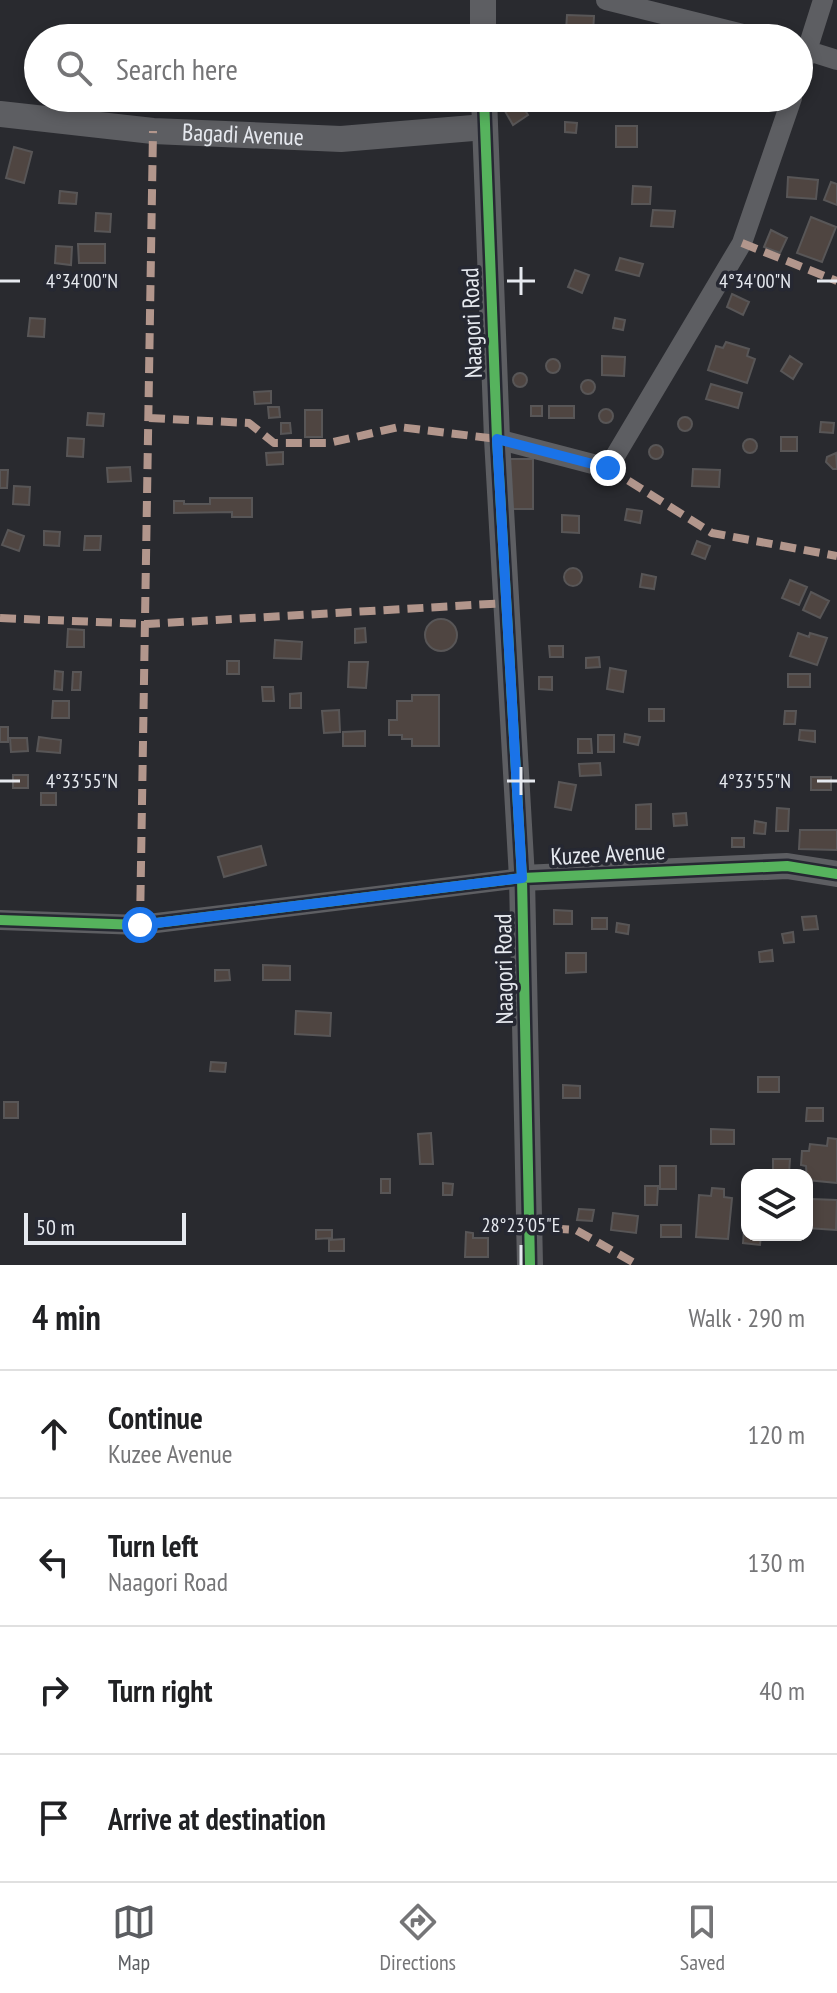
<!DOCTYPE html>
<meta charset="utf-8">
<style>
body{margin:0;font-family:"PT Sans Narrow",sans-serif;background:#f2f2f2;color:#202124}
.controls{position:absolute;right:24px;bottom:24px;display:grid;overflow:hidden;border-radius:16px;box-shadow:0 4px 12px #0003}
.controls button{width:72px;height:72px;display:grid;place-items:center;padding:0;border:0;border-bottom:2px solid #e0e0e0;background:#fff;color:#202124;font:40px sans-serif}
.scale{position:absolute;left:24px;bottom:20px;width:162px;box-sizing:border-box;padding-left:8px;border:4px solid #e6e9ef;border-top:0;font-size:22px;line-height:28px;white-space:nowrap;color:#e6e9ef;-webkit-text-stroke:6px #262832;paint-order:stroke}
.stop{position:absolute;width:24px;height:24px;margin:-18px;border:6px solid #1a73e8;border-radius:50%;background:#fff}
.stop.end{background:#1a73e8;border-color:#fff;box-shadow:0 2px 8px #0008}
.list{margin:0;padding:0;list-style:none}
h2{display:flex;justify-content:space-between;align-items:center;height:104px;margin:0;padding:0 32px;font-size:34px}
h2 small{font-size:26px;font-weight:400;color:#757577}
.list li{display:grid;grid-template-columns:52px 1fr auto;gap:24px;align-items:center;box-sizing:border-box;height:128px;padding:0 32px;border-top:2px solid #e0e0e0}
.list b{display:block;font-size:30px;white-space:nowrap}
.list p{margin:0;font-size:26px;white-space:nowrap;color:#757577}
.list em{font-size:26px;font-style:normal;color:#757577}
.icon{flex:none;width:44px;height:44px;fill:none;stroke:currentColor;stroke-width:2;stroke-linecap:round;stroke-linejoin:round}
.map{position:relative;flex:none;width:837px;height:1265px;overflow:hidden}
.search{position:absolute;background:#fff;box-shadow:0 4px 12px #0003;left:24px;right:24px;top:24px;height:88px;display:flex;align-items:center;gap:20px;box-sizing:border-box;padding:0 28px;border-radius:44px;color:#757577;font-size:30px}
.sheet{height:616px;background:#fff}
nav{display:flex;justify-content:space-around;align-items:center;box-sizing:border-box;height:112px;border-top:2px solid #e0e0e0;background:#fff;font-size:22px;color:#757577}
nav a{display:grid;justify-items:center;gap:4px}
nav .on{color:#5b5d61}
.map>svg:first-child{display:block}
</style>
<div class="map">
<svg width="837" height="1265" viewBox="0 0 837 1265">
<rect width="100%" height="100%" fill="#292a2f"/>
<path fill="#4f4541" stroke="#585657" stroke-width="2" d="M567 15 594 16 593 32 566 31Z
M626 26 639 30 636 38 623 36Z
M625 98H639V111H624Z
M520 102 528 115 513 125 505 111Z
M565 122 577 123 576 133 565 132Z
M616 126H637V147H616Z
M14 147 32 152 24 183 6 178Z
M788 177 818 180 816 199 787 197Z
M831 182 837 184V205L824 200Z
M633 186 651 187 650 204H632Z
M60 191 77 193 76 204 59 203Z
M653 210 675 211 673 227 651 226Z
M96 213 111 214 110 232 95 231Z
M811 217 836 227 822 262 797 253Z
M771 230 787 238 780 253 764 247Z
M78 244H105V263H79Z
M56 246 72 247 71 265 55 263Z
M620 258 643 264 639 276 616 270Z
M575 270 589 275 582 293 568 287Z
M732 294 749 302 743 315 727 307Z
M30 318 45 319 44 337 28 336Z
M615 318 625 320 623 330 613 328Z
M726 342 749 349 747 356 755 359 747 383 708 370 716 346 723 348Z
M602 356 625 357 624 376 602 375Z
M790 356 802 364 793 379 781 371Z
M546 366a7 7 0 1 1 14 0a7 7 0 1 1-14 0Z
M513 380a7 7 0 1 1 14 0a7 7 0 1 1-14 0Z
M581 387a7 7 0 1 1 14 0a7 7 0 1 1-14 0Z
M711 384 742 393 738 408 706 399Z
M271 391V403L255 404 254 392Z
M531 406H542V416H531Z
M549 406H574V418H549Z
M268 407H279L280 417 269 418Z
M599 416a7 7 0 1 1 14 0a7 7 0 1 1-14 0Z
M305 410H322V437H305Z
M88 413 104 414 103 426 87 425Z
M678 424a7 7 0 1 1 14 0a7 7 0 1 1-14 0Z
M821 422 834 423 833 433 820 432Z
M281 423H290L291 433 281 434Z
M781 437H797V451H781Z
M68 438 84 439 83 457 67 456Z
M743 446a7 7 0 1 1 14 0a7 7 0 1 1-14 0Z
M649 452a7 7 0 1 1 14 0a7 7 0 1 1-14 0Z
M283 452V464L267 465 266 453Z
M836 453 837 469H833L826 462 827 457Z
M508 459H533V509H508Z
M130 467 131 481 108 482 107 468Z
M693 469 720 470 719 487 692 486Z
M0 470H8L7 488H0Z
M14 486 30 487 29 505 13 504Z
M210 498H252V517H232V512L174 513V501H184V504H210Z
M627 509 642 511 640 523 625 520Z
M562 515 579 516V533L562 532Z
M8 530 24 536 19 551 2 545Z
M44 531 60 532 59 546 44 545Z
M85 536H101L100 550H84Z
M697 541 710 546 705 559 692 554Z
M564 577a9 9 0 1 1 18 0a9 9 0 1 1-18 0Z
M642 574 656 577 654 589 640 587Z
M790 580 807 587 799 605 782 598Z
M811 592 829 601 820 618 803 610Z
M425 635a16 16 0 1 1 32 0a16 16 0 1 1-32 0Z
M365 628 366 642 355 643V629Z
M68 629 84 630V647H67Z
M798 633 809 637 810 633 827 638 817 665 790 656Z
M275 640 302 642 301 659 274 658Z
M549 646H563V657H550Z
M599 657 600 667 586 668V658Z
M227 661H239V674H227Z
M349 662H368L366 688 348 687Z
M610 668 626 671 623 692 607 689Z
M55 671 63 672 62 690 54 689Z
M73 672H81L80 690H72Z
M788 674H810V687H788Z
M539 677H552V690L539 689Z
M262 687H273L274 701H263Z
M301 693V708H290V694Z
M412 695H439V746H412V739H402V735H389V720H397V701H412Z
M53 701H69V718H52Z
M649 709H664V721H649Z
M339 710 340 732 324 733 322 711Z
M785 711H796L795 724H784Z
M0 727H8V742H0Z
M800 730 815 731V742L799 740Z
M365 731V746H343V732Z
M625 734 640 737 638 745 624 742Z
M598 735H614V752H598Z
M39 737 61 740 60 753 37 751Z
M10 738H27L28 751 11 752Z
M578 739H591L592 753H578Z
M600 763 601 775 580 776 579 764Z
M13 775H28V788H13Z
M811 777H831V790H811Z
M559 782 576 785 571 810 555 807Z
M41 793H56V805H41Z
M651 804V829H636V805Z
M777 808 789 809 788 831H776Z
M686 813 687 825 674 826 673 814Z
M755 821 766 823 765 834 754 833Z
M800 830H837V850L799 849Z
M732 838H744V847H732Z
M261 846 266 865 224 877 218 857Z
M554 910 572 911V924H554Z
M816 916 818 929 804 930 802 917Z
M592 918H607V929H592Z
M617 923 629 925 628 934 616 932Z
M793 932 794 942 784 943 782 934Z
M772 950 773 961 760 962 759 952Z
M566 953H586V972L566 973Z
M263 965 290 966V980H263Z
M215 970H229L230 980 215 981Z
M296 1011 331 1013 330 1036 295 1034Z
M211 1062 226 1063 225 1072 210 1071Z
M758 1077H779V1092H758Z
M563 1085 580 1086V1098H563Z
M4 1102H18V1118H4Z
M807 1108H823V1121H806Z
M711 1129 734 1130V1144H711Z
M431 1133 433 1164H420L418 1134Z
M828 1138 837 1139V1183L807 1180 806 1166 801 1165 802 1151H809L810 1144 827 1146Z
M773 1159H790L789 1174H773Z
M660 1166H676V1189H660Z
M381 1179H390V1193H381Z
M443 1183 453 1184 452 1195H443Z
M645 1186H658L657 1205H645Z
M712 1188 724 1189V1197L732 1198 728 1239 696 1237 699 1195 711 1196Z
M812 1199 837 1200 836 1230 807 1228V1210H811Z
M579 1209 594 1210 592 1221 577 1220Z
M613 1213 638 1216 636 1233 611 1230Z
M661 1225H681V1237H661Z
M316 1230H332V1238L316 1239Z
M744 1230H747V1235H761L760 1245 743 1243Z
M466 1232 473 1233V1238H488V1257H465Z
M344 1239V1251H329V1240Z"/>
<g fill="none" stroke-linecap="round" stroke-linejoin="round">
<path stroke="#5d5e62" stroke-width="20" d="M606 0 759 38
M799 48 837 60
M799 76 823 0
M497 439 608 468 742 243 792 98
M0 920 140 925 522 878"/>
<g stroke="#5d5e62" stroke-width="26">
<path d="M483 0V38"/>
<path d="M484 98 497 439 522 878 530 1265"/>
<path id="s1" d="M0 114 153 131 341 139 485 127"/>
<path d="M522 878 787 866 837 874"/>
</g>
<path stroke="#b2968c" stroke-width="8" stroke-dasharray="16 8" stroke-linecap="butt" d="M742 243 837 281
M149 418 249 423 274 443H329L399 427 497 439
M608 468 712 533 837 556
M0 618 147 624 507 603
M140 925 153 131
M529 1227 576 1230 638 1265"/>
<g stroke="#262832" stroke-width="15">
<path id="cycleway" d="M484 98 497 439 522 878 530 1265
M0 920 140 925 522 878 787 866 837 874"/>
</g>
<use href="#cycleway" stroke="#56b35d" stroke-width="10"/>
</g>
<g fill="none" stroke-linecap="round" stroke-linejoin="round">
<path stroke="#1a73e8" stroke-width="10" d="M140 925 522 878 497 439 608 468"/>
</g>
<path fill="none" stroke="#e6e9ef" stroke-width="3" d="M521 267V295M0 281H20M507 281H535M817 281H837M521 767V795M0 781H20M507 781H535M817 781H837M521 1245V1265"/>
<g text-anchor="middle" stroke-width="7" stroke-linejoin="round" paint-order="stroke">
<g font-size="24" fill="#e6e9ef" stroke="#262832">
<text dy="8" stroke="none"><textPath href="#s1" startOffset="244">Bagadi Avenue</textPath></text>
<text transform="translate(472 323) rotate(-92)" y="8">Naagori Road</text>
<text transform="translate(608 854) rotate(-3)" y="8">Kuzee Avenue</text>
<text transform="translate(504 969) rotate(-91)" y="8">Naagori Road</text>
</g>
</g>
<g font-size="20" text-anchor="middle" fill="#e6e9ef" stroke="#262832" stroke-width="7" stroke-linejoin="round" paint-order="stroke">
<text x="82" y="288">4°34'00"N</text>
<text x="755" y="288">4°34'00"N</text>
<text x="82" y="788">4°33'55"N</text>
<text x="755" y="788">4°33'55"N</text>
<text x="521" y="1232">28°23'05"E</text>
</g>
</svg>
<div class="controls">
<button><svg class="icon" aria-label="layers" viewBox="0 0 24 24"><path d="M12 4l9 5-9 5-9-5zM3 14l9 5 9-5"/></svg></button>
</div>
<div class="scale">50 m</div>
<div class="stop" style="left:140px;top:925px"></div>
<div class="stop end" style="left:608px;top:468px"></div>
<div class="search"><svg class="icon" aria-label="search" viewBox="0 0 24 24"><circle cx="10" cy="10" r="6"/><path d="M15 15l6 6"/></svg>Search here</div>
</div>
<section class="sheet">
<h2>4 min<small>Walk · 290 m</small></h2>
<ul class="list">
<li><svg class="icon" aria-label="ahead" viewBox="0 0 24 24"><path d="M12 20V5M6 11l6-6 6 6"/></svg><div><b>Continue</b><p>Kuzee Avenue</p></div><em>120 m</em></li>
<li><svg class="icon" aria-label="left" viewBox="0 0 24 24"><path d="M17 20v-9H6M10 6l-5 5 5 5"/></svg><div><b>Turn left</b><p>Naagori Road</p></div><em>130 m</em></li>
<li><svg class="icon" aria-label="right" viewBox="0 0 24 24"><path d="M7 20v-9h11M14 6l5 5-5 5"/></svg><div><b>Turn right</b></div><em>40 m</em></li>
<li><svg class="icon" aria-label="arrive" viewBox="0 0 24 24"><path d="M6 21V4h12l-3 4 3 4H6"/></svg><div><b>Arrive at destination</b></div></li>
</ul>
</section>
<nav>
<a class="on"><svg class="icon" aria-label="map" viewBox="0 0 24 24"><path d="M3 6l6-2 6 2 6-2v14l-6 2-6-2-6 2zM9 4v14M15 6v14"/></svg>Map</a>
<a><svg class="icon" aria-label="directions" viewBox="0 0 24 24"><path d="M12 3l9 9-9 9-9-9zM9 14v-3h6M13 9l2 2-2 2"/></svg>Directions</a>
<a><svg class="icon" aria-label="saved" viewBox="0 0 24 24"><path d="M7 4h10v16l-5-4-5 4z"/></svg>Saved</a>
</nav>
